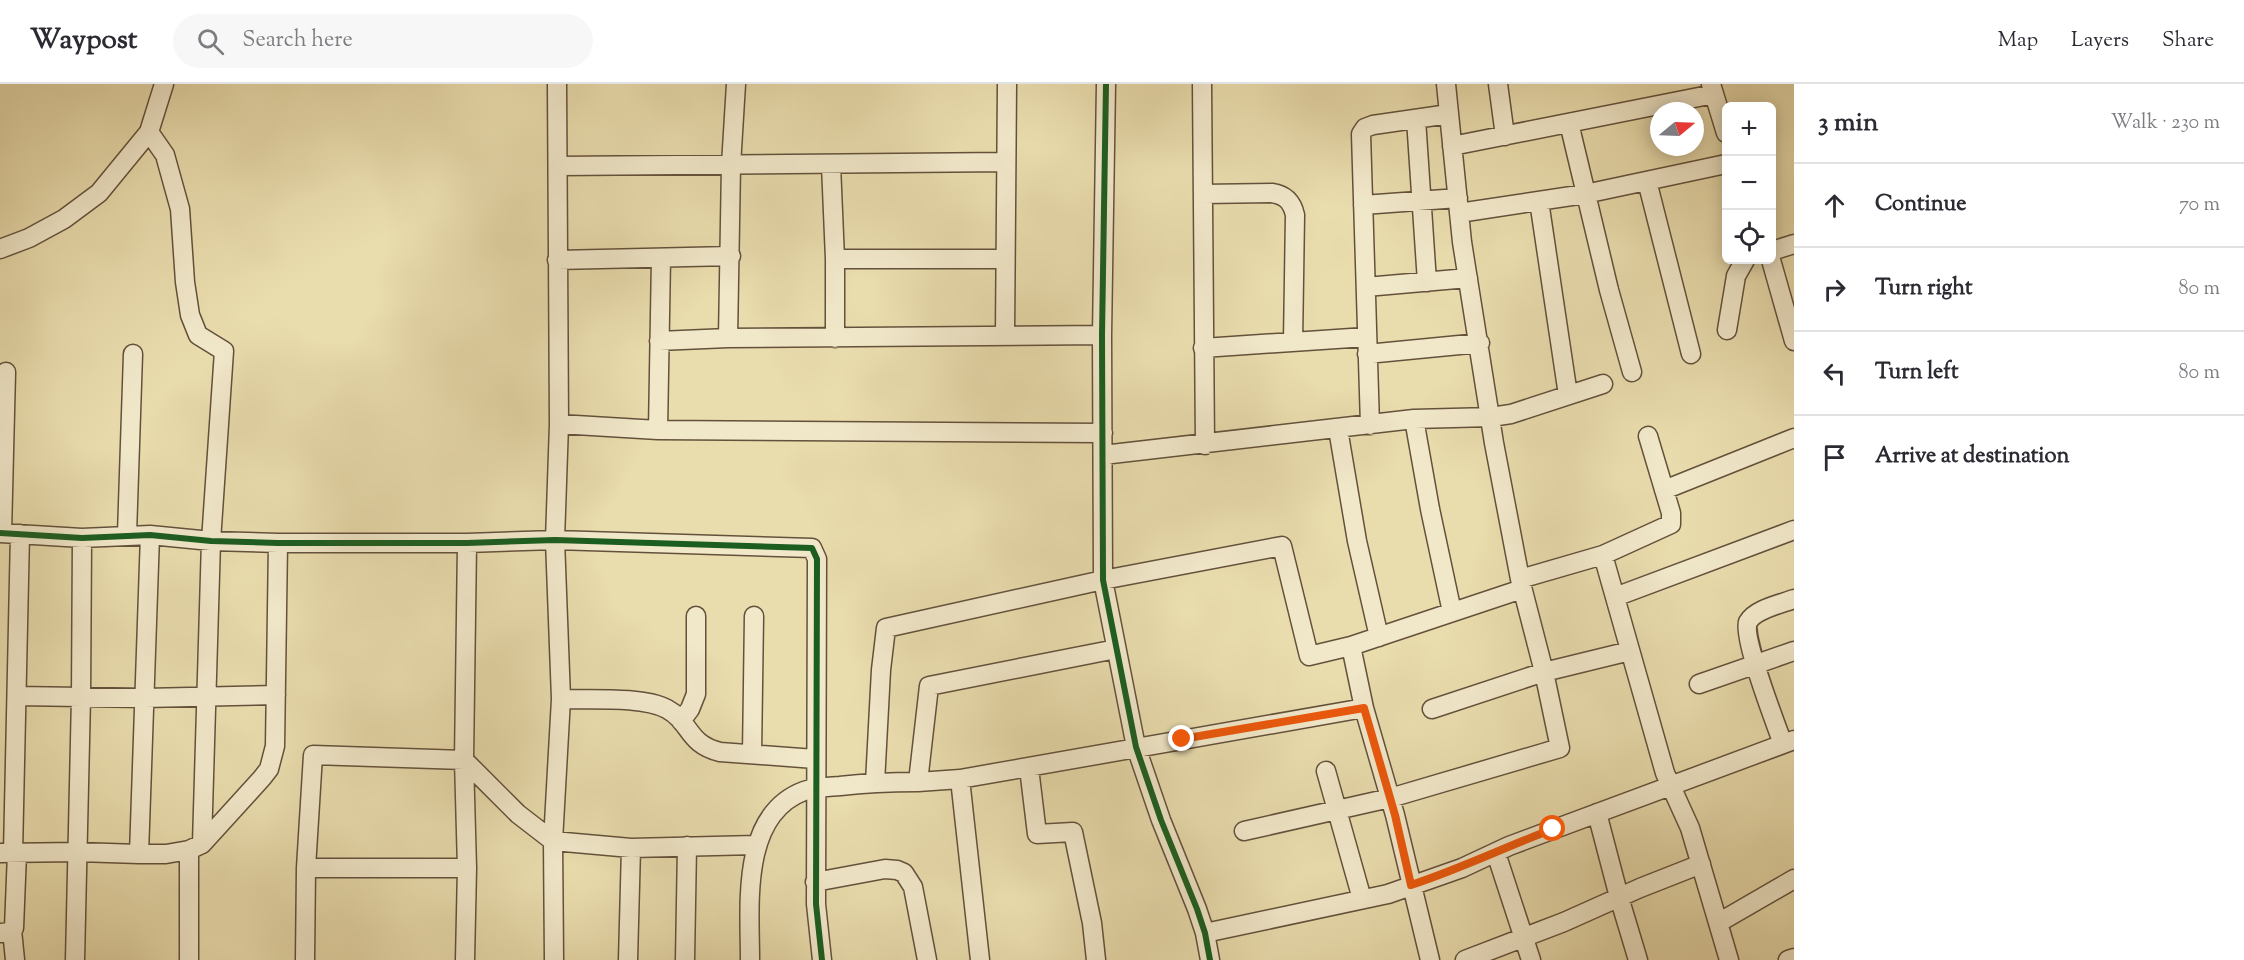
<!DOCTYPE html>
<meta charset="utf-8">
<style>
body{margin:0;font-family:"Sorts Mill Goudy",serif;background:#f7f7f7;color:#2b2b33}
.controls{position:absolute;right:18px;top:18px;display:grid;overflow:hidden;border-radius:9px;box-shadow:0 3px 15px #0003}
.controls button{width:54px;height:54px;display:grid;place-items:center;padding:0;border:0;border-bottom:2px solid #e1e1e2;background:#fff;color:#2b2b33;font:30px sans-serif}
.compass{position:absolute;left:1650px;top:18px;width:54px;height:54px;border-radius:50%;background:#fff;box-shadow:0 3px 15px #0003;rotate:71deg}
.stop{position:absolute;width:18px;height:18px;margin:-14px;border:4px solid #ea580c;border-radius:50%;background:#fff}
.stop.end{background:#ea580c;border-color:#fff;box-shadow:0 2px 6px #0008}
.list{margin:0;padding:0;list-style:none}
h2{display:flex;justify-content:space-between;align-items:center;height:78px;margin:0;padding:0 24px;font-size:26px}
h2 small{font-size:20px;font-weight:400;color:#7c7c81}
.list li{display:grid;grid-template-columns:39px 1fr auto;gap:18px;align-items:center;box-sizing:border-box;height:84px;padding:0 24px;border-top:2px solid #e1e1e2}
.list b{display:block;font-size:22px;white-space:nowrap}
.list em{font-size:20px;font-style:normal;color:#7c7c81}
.icon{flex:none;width:33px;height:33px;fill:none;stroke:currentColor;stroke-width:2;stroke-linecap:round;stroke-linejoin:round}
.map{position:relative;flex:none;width:1794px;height:876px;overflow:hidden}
header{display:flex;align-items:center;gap:36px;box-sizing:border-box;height:84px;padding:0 30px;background:#fff;border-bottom:2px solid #e1e1e2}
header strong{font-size:28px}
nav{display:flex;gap:33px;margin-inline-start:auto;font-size:21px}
.search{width:420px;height:54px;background:#f7f7f7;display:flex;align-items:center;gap:15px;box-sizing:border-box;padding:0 21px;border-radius:33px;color:#7c7c81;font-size:22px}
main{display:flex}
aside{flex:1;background:#fff}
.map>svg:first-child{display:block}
</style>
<header>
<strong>Waypost</strong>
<div class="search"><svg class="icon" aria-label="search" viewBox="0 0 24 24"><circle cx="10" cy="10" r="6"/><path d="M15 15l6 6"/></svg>Search here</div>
<nav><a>Map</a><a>Layers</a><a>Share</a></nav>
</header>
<main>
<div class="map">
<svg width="1794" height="876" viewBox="0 0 1794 876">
<rect width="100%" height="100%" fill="#e9dcad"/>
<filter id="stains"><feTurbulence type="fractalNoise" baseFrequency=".00333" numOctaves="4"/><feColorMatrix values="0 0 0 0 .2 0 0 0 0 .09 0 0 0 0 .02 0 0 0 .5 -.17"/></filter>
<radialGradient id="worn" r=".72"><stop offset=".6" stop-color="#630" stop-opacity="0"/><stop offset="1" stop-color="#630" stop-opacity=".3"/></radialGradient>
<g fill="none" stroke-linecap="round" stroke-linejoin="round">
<g stroke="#64513c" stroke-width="21">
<path id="minor" d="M1106 0 1102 251 1103 496 1136 663 1161 736 1197 825 1205 849 1210 876
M1202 0 1205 361
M1446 0 1462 158 1494 359 1520 495 1544 588 1630 567
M1498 0 1505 52
M1711 0 1726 49
M1416 35 1427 198
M1569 39 1609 206 1632 288
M149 48 165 71 180 125 185 198 190 231 198 251 224 267 211 457 202 760
M1452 62 1714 10
M831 81 835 175V254
M559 82 1006 78
M1647 97 1691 270
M1203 110 1272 109C1286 111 1292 118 1295 131L1293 258
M1539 117 1568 311
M1363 121 1458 114
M1459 129 1585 110 1726 80
M0 165 29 154 64 135 99 109 149 48 164 0
M1772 167 1794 160
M835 175H1005
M557 176 731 172
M1771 176 1794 257
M1366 203 1468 194
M1727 246 1736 192 1745 176
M1005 251 1007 0
M728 254 731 81 736 0
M659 257 728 254 1102 251
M1203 264 1366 253
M1367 270 1480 259
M1414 335 1430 425 1452 528
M559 340 658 346 1103 349
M1370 341 1361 50 1365 44 1373 41 1449 30
M1338 345 1357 457 1379 553
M658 346 661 174
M1103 371 1414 335 1491 333 1511 330 1603 300
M1664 406 1794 354
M0 449 82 454 150 451 211 457 278 459H467L555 456 812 464 817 475 816 820 822 876
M2 449 6 288
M127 450 133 270
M1603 471 1671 440V429L1648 352
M1520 495 1603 471 1665 689 1690 744 1729 876
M1615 513 1794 446
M1351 562 1522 505
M1699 600 1794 567
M17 612 145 614 276 611
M561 615C589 616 643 612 667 625 691 638 687 660 720 668L815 675
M681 637 690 625 696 610V532
M1783 660C1776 641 1742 552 1748 538 1755 525 1781 520 1794 515
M752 670 754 532
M1029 684 1037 750 1073 748 1092 839 1096 876
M1326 687 1362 815
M960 695 918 698 929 602 1116 565
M875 699 881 586 886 544 1103 496 1282 462 1309 572 1351 562 1364 624
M1597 729 1619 813 1638 876
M1244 747 1390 714 1560 664 1544 588 1432 625
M189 766V876
M0 769 78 768 139 770H166L189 766 202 760 262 694 269 685 275 662 278 459
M13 769 20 450
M1496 769 1531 876
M139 770 150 451
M467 784H306L313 671 464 676 518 730 553 757 631 764 756 761
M815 798 885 785 897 786 904 789 913 803 927 876
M1718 839 1794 795
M12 846 15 876
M0 849 10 848 14 844 17 769
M1205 849 1388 810 1462 784 1509 762 1794 656
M75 876 81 613 82 454
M305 876 306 784
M465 876 467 784 464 676 467 459
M554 876 553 757 561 615 555 456 559 340 557 0
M628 876 631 764
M685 876 687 762
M750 876C750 822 740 731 804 707 815 703 828 703 840 702 866 699 892 698 918 698
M980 876 960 695 1364 624 1395 731 1430 876
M1465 876 1564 838 1640 804 1701 780
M1788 876 1794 874"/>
</g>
<use href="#minor" stroke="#f1e8ca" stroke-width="18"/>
<g stroke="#f1e8ca" stroke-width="10">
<path id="cycleway" d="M1106 0 1102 251 1103 496 1136 663 1161 736 1197 825 1205 849 1210 876
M0 449 82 454 150 451 211 457 278 459H467L555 456 812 464 817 475 816 820 822 876"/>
</g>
<use href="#cycleway" stroke="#1b5e20" stroke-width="6"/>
</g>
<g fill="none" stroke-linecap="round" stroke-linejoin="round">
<path stroke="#ea580c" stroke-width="8" d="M1182 655 1364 624 1395 731 1411 801C1460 785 1505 763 1553 745"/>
</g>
<rect width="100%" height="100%" filter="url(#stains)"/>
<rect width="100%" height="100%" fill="url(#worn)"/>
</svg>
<div class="controls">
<button>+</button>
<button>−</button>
<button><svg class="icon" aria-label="locate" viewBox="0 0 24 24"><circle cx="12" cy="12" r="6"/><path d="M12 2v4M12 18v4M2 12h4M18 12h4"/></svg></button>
</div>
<svg class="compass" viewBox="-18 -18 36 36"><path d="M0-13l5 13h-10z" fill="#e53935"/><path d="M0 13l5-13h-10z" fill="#7c7c81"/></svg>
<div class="stop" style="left:1553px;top:745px"></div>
<div class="stop end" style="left:1182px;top:655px"></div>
</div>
<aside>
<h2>3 min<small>Walk · 230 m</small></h2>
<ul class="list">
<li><svg class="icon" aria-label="ahead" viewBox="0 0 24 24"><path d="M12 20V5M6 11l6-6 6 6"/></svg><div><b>Continue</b></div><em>70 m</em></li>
<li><svg class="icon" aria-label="right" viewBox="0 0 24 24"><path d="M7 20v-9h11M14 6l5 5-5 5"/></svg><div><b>Turn right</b></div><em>80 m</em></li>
<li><svg class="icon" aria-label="left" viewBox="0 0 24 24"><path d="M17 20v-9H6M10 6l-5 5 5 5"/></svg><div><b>Turn left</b></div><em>80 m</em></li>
<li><svg class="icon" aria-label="arrive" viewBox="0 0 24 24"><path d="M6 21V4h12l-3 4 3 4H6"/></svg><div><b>Arrive at destination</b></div></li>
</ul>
</aside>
</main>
